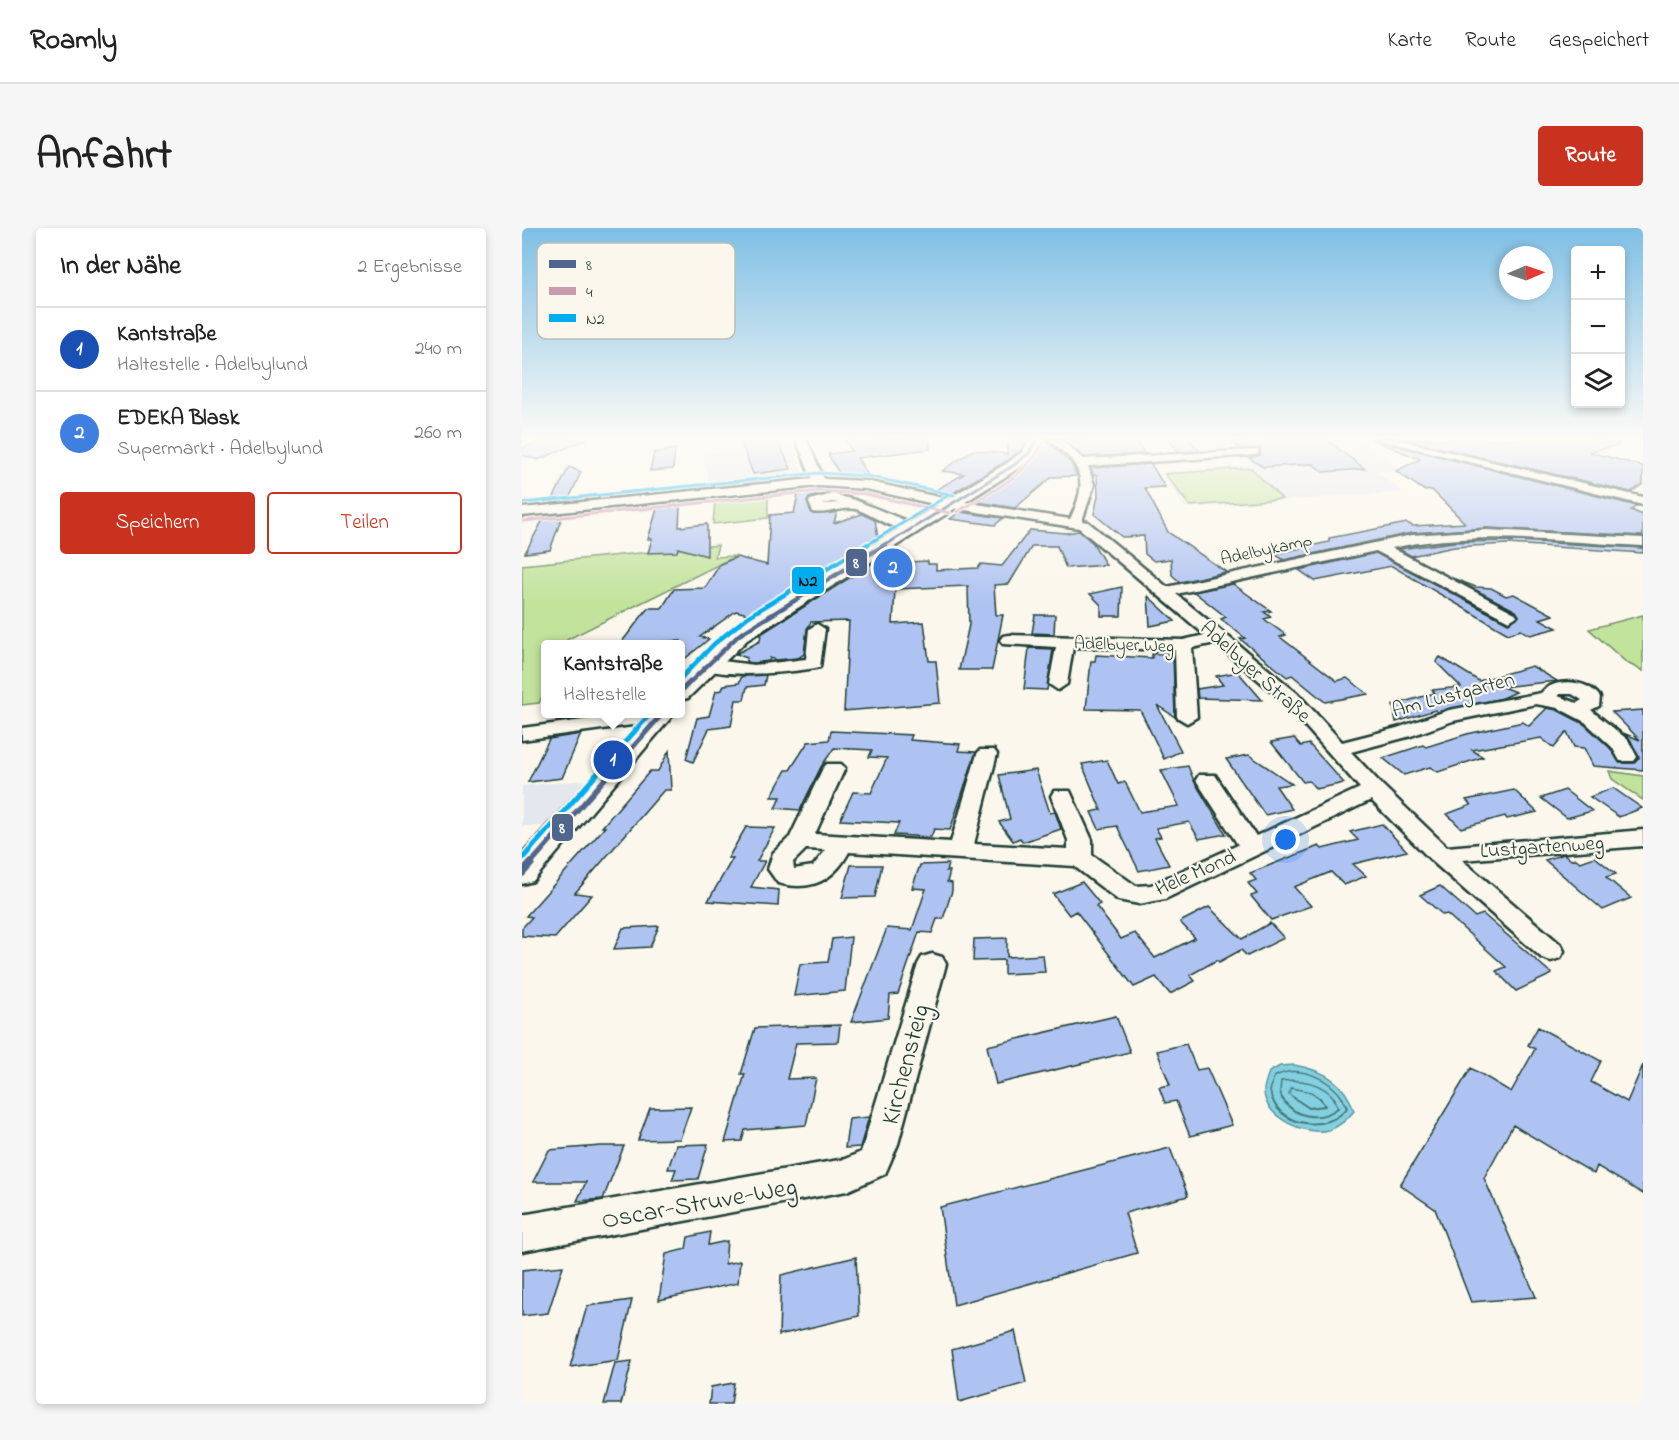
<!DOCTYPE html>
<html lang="de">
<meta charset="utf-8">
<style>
body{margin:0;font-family:"Indie Flower",sans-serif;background:#f6f6f6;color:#222}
.controls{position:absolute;right:18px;top:18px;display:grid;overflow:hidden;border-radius:6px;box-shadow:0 3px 9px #0003}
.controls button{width:54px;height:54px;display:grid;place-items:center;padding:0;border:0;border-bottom:2px solid #e0e0e0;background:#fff;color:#222;font:30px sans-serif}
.compass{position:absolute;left:977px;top:18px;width:54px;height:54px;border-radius:50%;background:#fff;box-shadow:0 3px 9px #0003;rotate:88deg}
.you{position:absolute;left:764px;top:612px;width:21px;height:21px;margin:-15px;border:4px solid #fff;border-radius:50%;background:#1a73e8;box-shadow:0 0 0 9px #1a73e833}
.badge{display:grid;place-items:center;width:39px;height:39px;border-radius:50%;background:#c8321e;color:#fff;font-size:20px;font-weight:700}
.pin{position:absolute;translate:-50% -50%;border:3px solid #fff;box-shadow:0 2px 6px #0006}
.popup{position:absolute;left:19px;top:412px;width:144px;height:78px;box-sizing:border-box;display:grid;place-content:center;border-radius:6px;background:#fff;filter:drop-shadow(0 2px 4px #0005);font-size:20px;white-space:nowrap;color:#767676}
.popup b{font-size:22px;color:#222}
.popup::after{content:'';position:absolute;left:50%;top:100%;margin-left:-12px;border:12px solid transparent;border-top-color:#fff}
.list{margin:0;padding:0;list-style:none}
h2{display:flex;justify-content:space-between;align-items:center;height:78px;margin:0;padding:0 24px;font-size:26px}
h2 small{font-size:20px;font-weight:400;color:#767676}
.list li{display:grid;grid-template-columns:39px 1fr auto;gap:18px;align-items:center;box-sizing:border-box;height:84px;padding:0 24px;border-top:2px solid #e0e0e0}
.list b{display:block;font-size:22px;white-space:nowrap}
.list p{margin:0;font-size:20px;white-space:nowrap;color:#767676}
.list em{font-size:20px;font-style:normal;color:#767676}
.actions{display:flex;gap:12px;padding:18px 24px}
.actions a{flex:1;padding:14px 0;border:2px solid #c8321e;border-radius:6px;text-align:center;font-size:21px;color:#c8321e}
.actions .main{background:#c8321e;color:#fff}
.icon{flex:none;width:33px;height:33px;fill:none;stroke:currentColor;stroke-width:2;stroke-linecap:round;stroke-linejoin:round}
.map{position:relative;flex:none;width:1121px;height:1176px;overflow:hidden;border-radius:6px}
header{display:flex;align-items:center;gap:36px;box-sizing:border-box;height:84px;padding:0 30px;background:#fff;border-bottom:2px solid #e0e0e0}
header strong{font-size:28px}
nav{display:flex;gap:33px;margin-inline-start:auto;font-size:21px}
.intro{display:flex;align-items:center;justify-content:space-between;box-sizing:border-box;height:144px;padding:0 36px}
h1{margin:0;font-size:42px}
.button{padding:15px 27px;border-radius:6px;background:#c8321e;color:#fff;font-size:21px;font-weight:700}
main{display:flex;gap:36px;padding:0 36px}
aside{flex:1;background:#fff;border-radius:6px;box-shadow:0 3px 9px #0003}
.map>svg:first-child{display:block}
</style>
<header>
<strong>Roamly</strong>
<nav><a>Karte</a><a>Route</a><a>Gespeichert</a></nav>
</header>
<div class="intro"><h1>Anfahrt</h1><a class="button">Route</a></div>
<main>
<aside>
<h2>In der Nähe<small>2 Ergebnisse</small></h2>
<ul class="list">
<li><span class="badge" style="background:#1a4fb4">1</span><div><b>Kantstraße</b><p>Haltestelle · Adelbylund</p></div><em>240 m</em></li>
<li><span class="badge" style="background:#3f7fe0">2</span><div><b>EDEKA Blask</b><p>Supermarkt · Adelbylund</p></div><em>260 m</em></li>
</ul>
<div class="actions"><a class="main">Speichern</a><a>Teilen</a></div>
</aside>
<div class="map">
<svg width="1121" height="1176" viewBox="0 0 1121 1176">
<rect width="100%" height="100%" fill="#fbf7ec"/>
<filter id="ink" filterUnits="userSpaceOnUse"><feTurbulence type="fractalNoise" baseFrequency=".0167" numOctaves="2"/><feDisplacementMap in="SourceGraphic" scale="12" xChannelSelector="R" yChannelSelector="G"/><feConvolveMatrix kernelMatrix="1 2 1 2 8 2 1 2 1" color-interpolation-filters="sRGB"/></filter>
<g filter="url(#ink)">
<path fill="#e4e7ee" d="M646 211H715L729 222 664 227Z
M751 211H849L843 221 860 227 881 242 855 244 881 264 664 280 638 244 730 237 721 226 738 225Z
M269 214 282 248 188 258 181 226Z
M65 552 26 598H0V558Z"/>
<path fill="#c2e39c" stroke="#709068" stroke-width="1.5" d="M729 240 760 271 668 278 643 246Z
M246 268V290L191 296 193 273Z
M196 317 193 329 214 328 46 411 43 416H23V462L17 475 0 477V337Z
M1121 387V443L1105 435 1067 401Z
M1087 543 1121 548V572L1090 551Z"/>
<path fill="#83d0e1" stroke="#5b959c" stroke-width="1.5" d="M772 837C800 842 823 853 832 883 825 892 818 898 807 902 784 908 742 890 742 863 742 857 745 850 747 844L758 838Z"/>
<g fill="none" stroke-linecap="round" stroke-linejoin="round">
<path stroke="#477879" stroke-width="1.5" d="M750 871 748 863 752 849C775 835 808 850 821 871
M760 871 758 863 759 853C778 850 801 855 813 871
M774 871 767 866 769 860 789 864 799 871"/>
<path stroke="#477879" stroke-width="2" d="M750 870C760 900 807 904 825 880L820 870
M760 870C772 890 798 894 816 880L812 870
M772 870 787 880 803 878 798 870"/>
</g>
<path fill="#afc3f2" stroke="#1f3d34" stroke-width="1.5" d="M24 211H65L16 232 0 227V220Z
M218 211H255L269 241 231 246Z
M322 211H407L408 221 335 230 347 248 331 249 318 247 306 226 330 223Z
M486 211H505L499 222 486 232 426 268 408 265 442 246 420 243 451 222 485 226Z
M523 211 549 235 555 248 530 249 493 280 449 273 513 230Z
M541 211H613L623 226 562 229Z
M646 211H668L677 223 656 224Z
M735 211H803L843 241 801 244 791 236 741 239 727 230 738 227V220L718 221 711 214Z
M848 211 1115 278 1109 282 1121 287V308L965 300 890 305 762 332 752 326 807 314V310L885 295 891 298 943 295 910 262 903 263 874 243 898 231Z
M880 211H1096L1097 217 1067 224 1121 238V256L1109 264Z
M153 221 151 241 128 243 132 225Z
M629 236 643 259 623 260 646 304 704 344 658 354 650 347 649 331 632 333 623 326 622 308 600 309 572 286 576 268 575 247H571L569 240Z
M47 239 59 244 46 273 29 275Z
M277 262 296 267 287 270 285 274 291 286 315 284 312 295 340 286 353 292 356 310 230 387 214 383 178 409 187 411 159 434V413L99 415 126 380H140L152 361 183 360 198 336 215 329 245 337 248 287 272 285Z
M158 279 157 299 185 296V328L156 320 155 324 126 325 130 311H126L135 281Z
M438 284 481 290 473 297 428 291Z
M41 286 28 322 3 325 23 288Z
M508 302 544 305 557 303 571 315 584 337 544 340 535 318H510L487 356 472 357 474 387H481L470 442H437L447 397 446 358 373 361 371 396 402 394 407 433H414L418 475 322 483 327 393 289 394 285 401 282 426 276 430 254 432 248 430 247 433 232 435 224 434 225 430 214 426 238 413 239 406 360 329 361 335 406 333V336H414V342L456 340 459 336 480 338Z
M995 313 1121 320V325L986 316 932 319 889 328 877 321 932 314Z
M854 325 986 395 997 388 994 383 933 351 954 359 969 360 984 368 992 366 1031 387 1018 391 1035 400 1008 407 999 402 986 406 870 338 793 353 777 342Z
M711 356 749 383 742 384 749 389 742 391 764 407 758 409 815 453 825 450 846 466 803 474 770 447 765 449 718 411 723 410 699 391 704 389 672 364Z
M600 359 599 388H579V377L568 366Z
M626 368 653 393 628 398Z
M513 387H533L532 406 510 405Z
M507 420 531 421 525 462 502 461Z
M630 426H651L653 489 635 477 659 523 642 531 618 482 564 481 569 433H573L574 427 630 430Z
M918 429 957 453 1010 438 1035 453 980 459 994 464 981 470 915 484 913 482 874 494 871 477 913 465 910 462 939 459 914 434Z
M716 444 740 472 676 470 675 461 701 457 694 448Z
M244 447 242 457 225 459 222 472H214L209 498 187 501 171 534 164 531 175 490 187 488 194 463 200 462 202 457 217 455 220 448Z
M1025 480 1035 482 1062 496 1088 520 1098 535H1112L1117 530 1108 511 1101 505 1118 512 1090 484 1121 482V542L1071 538 1062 520 1052 519 1045 504 1032 520 1019 510 950 522 961 529 916 544 908 539 882 547 861 530 901 517 904 519 945 506 1001 494 1007 498Z
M39 486H68L66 489 35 493Z
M309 503 390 507 388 512 438 516 436 523 454 524 428 602 412 601 409 609 372 607 377 595 318 592 331 564 349 565 365 530 347 529 350 522 312 520 299 539 278 582 253 580 259 569H249L264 542H268L286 514 307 512Z
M59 506 40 550 6 554 27 511Z
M772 510 779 518 787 516 822 555 794 561 787 553 781 554 749 514Z
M147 523 149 562H142L53 665 70 667 33 710 0 708V700L10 689 4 688 83 599H80L128 543H136Z
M727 527 770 556 754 558 770 581 743 587 704 531Z
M585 532 596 556 603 554 618 584 657 578 639 542 666 538 672 553 704 606 677 611 667 594 634 600 639 609 633 610 647 637 617 643 595 598 577 601 569 584 579 582 560 536Z
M514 542 528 585 533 584 539 601 501 614 498 610 491 613 477 594 488 591 477 547Z
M1091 560 1120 580 1097 589 1068 569Z
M992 562 1015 584 985 591 983 588 939 600 925 586 949 577 944 572Z
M1043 562 1070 583 1045 590 1019 570Z
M860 596 885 623 831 636 844 648 822 657 809 644 772 659 789 678 749 692 729 668 735 666 726 655 734 652 728 645 797 618 800 621 836 612 828 604Z
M224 599 253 600 235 633H243L229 659 257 662 256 678 186 673 211 630H206Z
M1042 626 1049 632 1054 631 1058 634 1073 629 1094 646 1084 649 1109 670 1081 682 1023 632Z
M426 636 424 643H428L425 654 430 655V663L421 691H415L410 705 397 704 376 766 368 767 366 790 329 794 365 700 390 702 404 661 390 660 398 637Z
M329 637H360L353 669 320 670Z
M560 654 578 676 574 678 599 711 613 705 633 730 673 710 658 694 687 679 720 711 748 695 762 710 725 728 719 722 697 734 695 732 668 747 673 753 648 766 634 749 612 759 554 683 547 687 531 666Z
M918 658 953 689 961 686 1030 746 994 763 974 743 984 739 925 686 921 687 898 667Z
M137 698 128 719 92 721 101 700Z
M329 709 323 763 272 768 278 736 306 734 310 711Z
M485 710V729L521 727 523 744 482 746V732L451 733 452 711Z
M594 788 608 824 474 856 465 818Z
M318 797 316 814 274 815 265 851 294 850 284 897 223 902 220 913 203 914 223 846H219L233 800Z
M1016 799 1079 833 1069 854 1105 874 1121 837V966L1075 938 1072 946 991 897 962 950 1014 1069 949 1074 913 981 878 957 949 840 989 864 1013 821 1006 817Z
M664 816 675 842 685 840 710 897 668 908 654 873 643 875 637 859 648 857 635 823Z
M169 879 158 911 116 912 128 880Z
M347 889 338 919 323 920 327 891Z
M186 916 176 951 150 952 154 941H146L154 917Z
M79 918H102L81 971 55 973 64 954H11L27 922Z
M648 920 666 968 603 985 615 1025 432 1077 418 979Z
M188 1004 186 1017 205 1013 203 1036 218 1033 216 1055 137 1072 144 1026 164 1021 166 1009Z
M334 1029 337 1088 257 1107 259 1047Z
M41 1038 26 1085 0 1088V1042Z
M110 1072 96 1132 48 1139 65 1078Z
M493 1103 504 1155 437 1174 430 1121Z
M110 1133 99 1176H82L93 1135Z
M212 1155 209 1176H187L189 1159Z"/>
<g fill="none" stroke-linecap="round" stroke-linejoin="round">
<g stroke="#1f3d34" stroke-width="5">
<path id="minor" d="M274 211H284L302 251 344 253 430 272 548 291C560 267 565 246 544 226 538 221 531 216 527 211H538L561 231 736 222V226L732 227 566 238 572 257 560 293 566 294 645 359 890 307 965 302 1121 310V318C1038 314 951 302 870 320L993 385 995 388 987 393 854 323 654 366 775 465 820 514 875 500 927 482 1019 465C1032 449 1066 451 1078 469L1077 478 1069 482 1106 512 1115 529 1112 533H1098L1090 519 1063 494 1036 480 1014 476 931 493 889 508 829 524 860 557 925 619 1121 602V618L940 632 1038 716 1042 723 1038 730 1029 733 1020 730 911 634 849 572 643 671 617 676 596 672 552 638 327 624C312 652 289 664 256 655L246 641 251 625 268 609 301 540 305 536H319L323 540 293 606 429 614 455 526 458 522H472L475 526 452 616 546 621V612L529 568 532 563H548L570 612V627L614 658 629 657 716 617 674 552 677 547H693L734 608 838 560 761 473 693 415 670 420 675 489 665 495 655 489 653 422 551 419 545 456 536 462 527 456 534 419 481 416 478 412 481 408 487 407 661 412 683 407 557 300 430 280 344 261 297 258 0 288V280L290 251ZM1037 466H1050L1060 472 1055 475 1036 468ZM284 621 304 622 291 638 272 641 271 634Z
M855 211H872L1121 269V277Z
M310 266 333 272 399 299 397 302C375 307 353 287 334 281 321 278 305 287 291 284L287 275 288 272ZM310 274 317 275 300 276Z
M295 396 303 401 298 439C277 444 189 453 176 436L185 431 232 437 284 431 287 401Z
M107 486 149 487 139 493 0 512V500Z
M410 726 420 729 424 736 376 916 363 946 325 963 0 1023V987L323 931 339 924 396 736 400 729Z"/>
</g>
<g stroke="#1f3d34" stroke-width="5">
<path id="tertiary" d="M507 211H521L512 228 497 240 225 412 166 470 158 472V451L209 402 487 234 501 223Z
M127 486H152L11 653 0 656V626Z"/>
</g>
<use href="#minor" fill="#fbf7ec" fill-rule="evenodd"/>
<use href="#tertiary" fill="#fbf7ec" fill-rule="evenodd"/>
<g stroke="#fbf7ec" stroke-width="5">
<path id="bus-1-far3" d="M362 318 492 237 507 225 514 211"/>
</g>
<g stroke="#fbf7ec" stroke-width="8">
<path id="bus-1-far2" d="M166 456 217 407 364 316"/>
</g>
<g stroke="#fbf7ec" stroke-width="10">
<path id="bus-1-far1" d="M158 464 168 454
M8 636 140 486"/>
</g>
<g stroke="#fbf7ec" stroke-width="12">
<path id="bus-1" d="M0 645 9 635"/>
</g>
<g stroke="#fbf7ec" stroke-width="5">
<path id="bus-2" d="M435 284C468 265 503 249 522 214
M1 293 297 263 343 266 428 285"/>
</g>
<g stroke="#fbf7ec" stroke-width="5">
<path id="bus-3-far2" d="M0 275 297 245 345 248 432 267
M343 318 425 268"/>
</g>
<g stroke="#fbf7ec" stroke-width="8">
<path id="bus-3-far1" d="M158 451 192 416 227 388 346 316"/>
</g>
<g stroke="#fbf7ec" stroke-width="10">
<path id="bus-3" d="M0 631 128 486"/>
</g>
<use href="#bus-1-far3" stroke="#51668d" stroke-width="3"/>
<use href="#bus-1-far2" stroke="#51668d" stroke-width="4.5"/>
<use href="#bus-1-far1" stroke="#51668d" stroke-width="5"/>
<use href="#bus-1" stroke="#51668d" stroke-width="8"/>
<use href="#bus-2" stroke="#c99baf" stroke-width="3"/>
<use href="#bus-3-far2" stroke="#00aeef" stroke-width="3"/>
<use href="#bus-3-far1" stroke="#00aeef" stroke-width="4.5"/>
<use href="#bus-3" stroke="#00aeef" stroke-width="5"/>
</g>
</g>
<linearGradient id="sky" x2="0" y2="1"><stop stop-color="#7fbfe5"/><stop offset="0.56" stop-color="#fdfbf6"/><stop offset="1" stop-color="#fdfbf6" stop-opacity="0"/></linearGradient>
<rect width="1121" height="375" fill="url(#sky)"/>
<g text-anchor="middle" stroke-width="4.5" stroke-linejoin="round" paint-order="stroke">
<g font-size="18" fill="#1f3d34" stroke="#fbf7ec">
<text transform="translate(744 321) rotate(-12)" y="6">Adelbykamp</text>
<text transform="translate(602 416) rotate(2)" y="6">Adelbyer Weg</text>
</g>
<g font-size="21" fill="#1f3d34" stroke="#fbf7ec">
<text transform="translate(734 443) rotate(42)" y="7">Adelbyer Straße</text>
<text transform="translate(931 466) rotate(-15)" y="7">Am Lustgarten</text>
<text transform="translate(1020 618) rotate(-4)" y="7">Lustgartenweg</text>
<text transform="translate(673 644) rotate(-24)" y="7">Hele Mond</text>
</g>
<g font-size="26" fill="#1f3d34" stroke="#fbf7ec">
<text transform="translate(382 836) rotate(-75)" y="9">Kirchensteig</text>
<text transform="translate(177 974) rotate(-10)" y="9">Oscar-Struve-Weg</text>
</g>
</g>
<rect x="15" y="15" width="198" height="96" rx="9" fill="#fbf7ec" stroke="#b9bfb5" stroke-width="1.5"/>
<rect x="27" y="32" width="27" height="8" fill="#51668d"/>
<rect x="27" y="59" width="27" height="8" fill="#c99baf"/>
<rect x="27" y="86" width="27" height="8" fill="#00aeef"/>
<g font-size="16" fill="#1f3d34">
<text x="64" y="42">8</text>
<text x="64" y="69">4</text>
<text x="64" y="96">N2</text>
</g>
<g stroke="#fbf7ec" stroke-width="2">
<rect x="323" y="320" width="23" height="29" rx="6" fill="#51668d"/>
<rect x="269" y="338" width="34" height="29" rx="6" fill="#00aeef"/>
<rect x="29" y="585" width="23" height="29" rx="6" fill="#51668d"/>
</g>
<g font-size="16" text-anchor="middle" font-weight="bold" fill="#fff">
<text x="334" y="340">8</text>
<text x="40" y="605">8</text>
</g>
<g font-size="16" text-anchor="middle" font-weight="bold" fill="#111">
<text x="286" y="358">N2</text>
</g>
</svg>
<div class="controls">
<button>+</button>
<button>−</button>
<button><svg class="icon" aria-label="layers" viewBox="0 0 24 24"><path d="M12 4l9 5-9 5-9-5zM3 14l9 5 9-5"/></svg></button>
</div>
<svg class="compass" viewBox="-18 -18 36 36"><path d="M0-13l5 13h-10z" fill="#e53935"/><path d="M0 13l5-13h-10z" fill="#767676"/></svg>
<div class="you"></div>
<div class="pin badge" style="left:91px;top:532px;background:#1a4fb4">1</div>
<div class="popup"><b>Kantstraße</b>Haltestelle</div>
<div class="pin badge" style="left:371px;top:340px;background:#3f7fe0">2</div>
</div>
</main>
